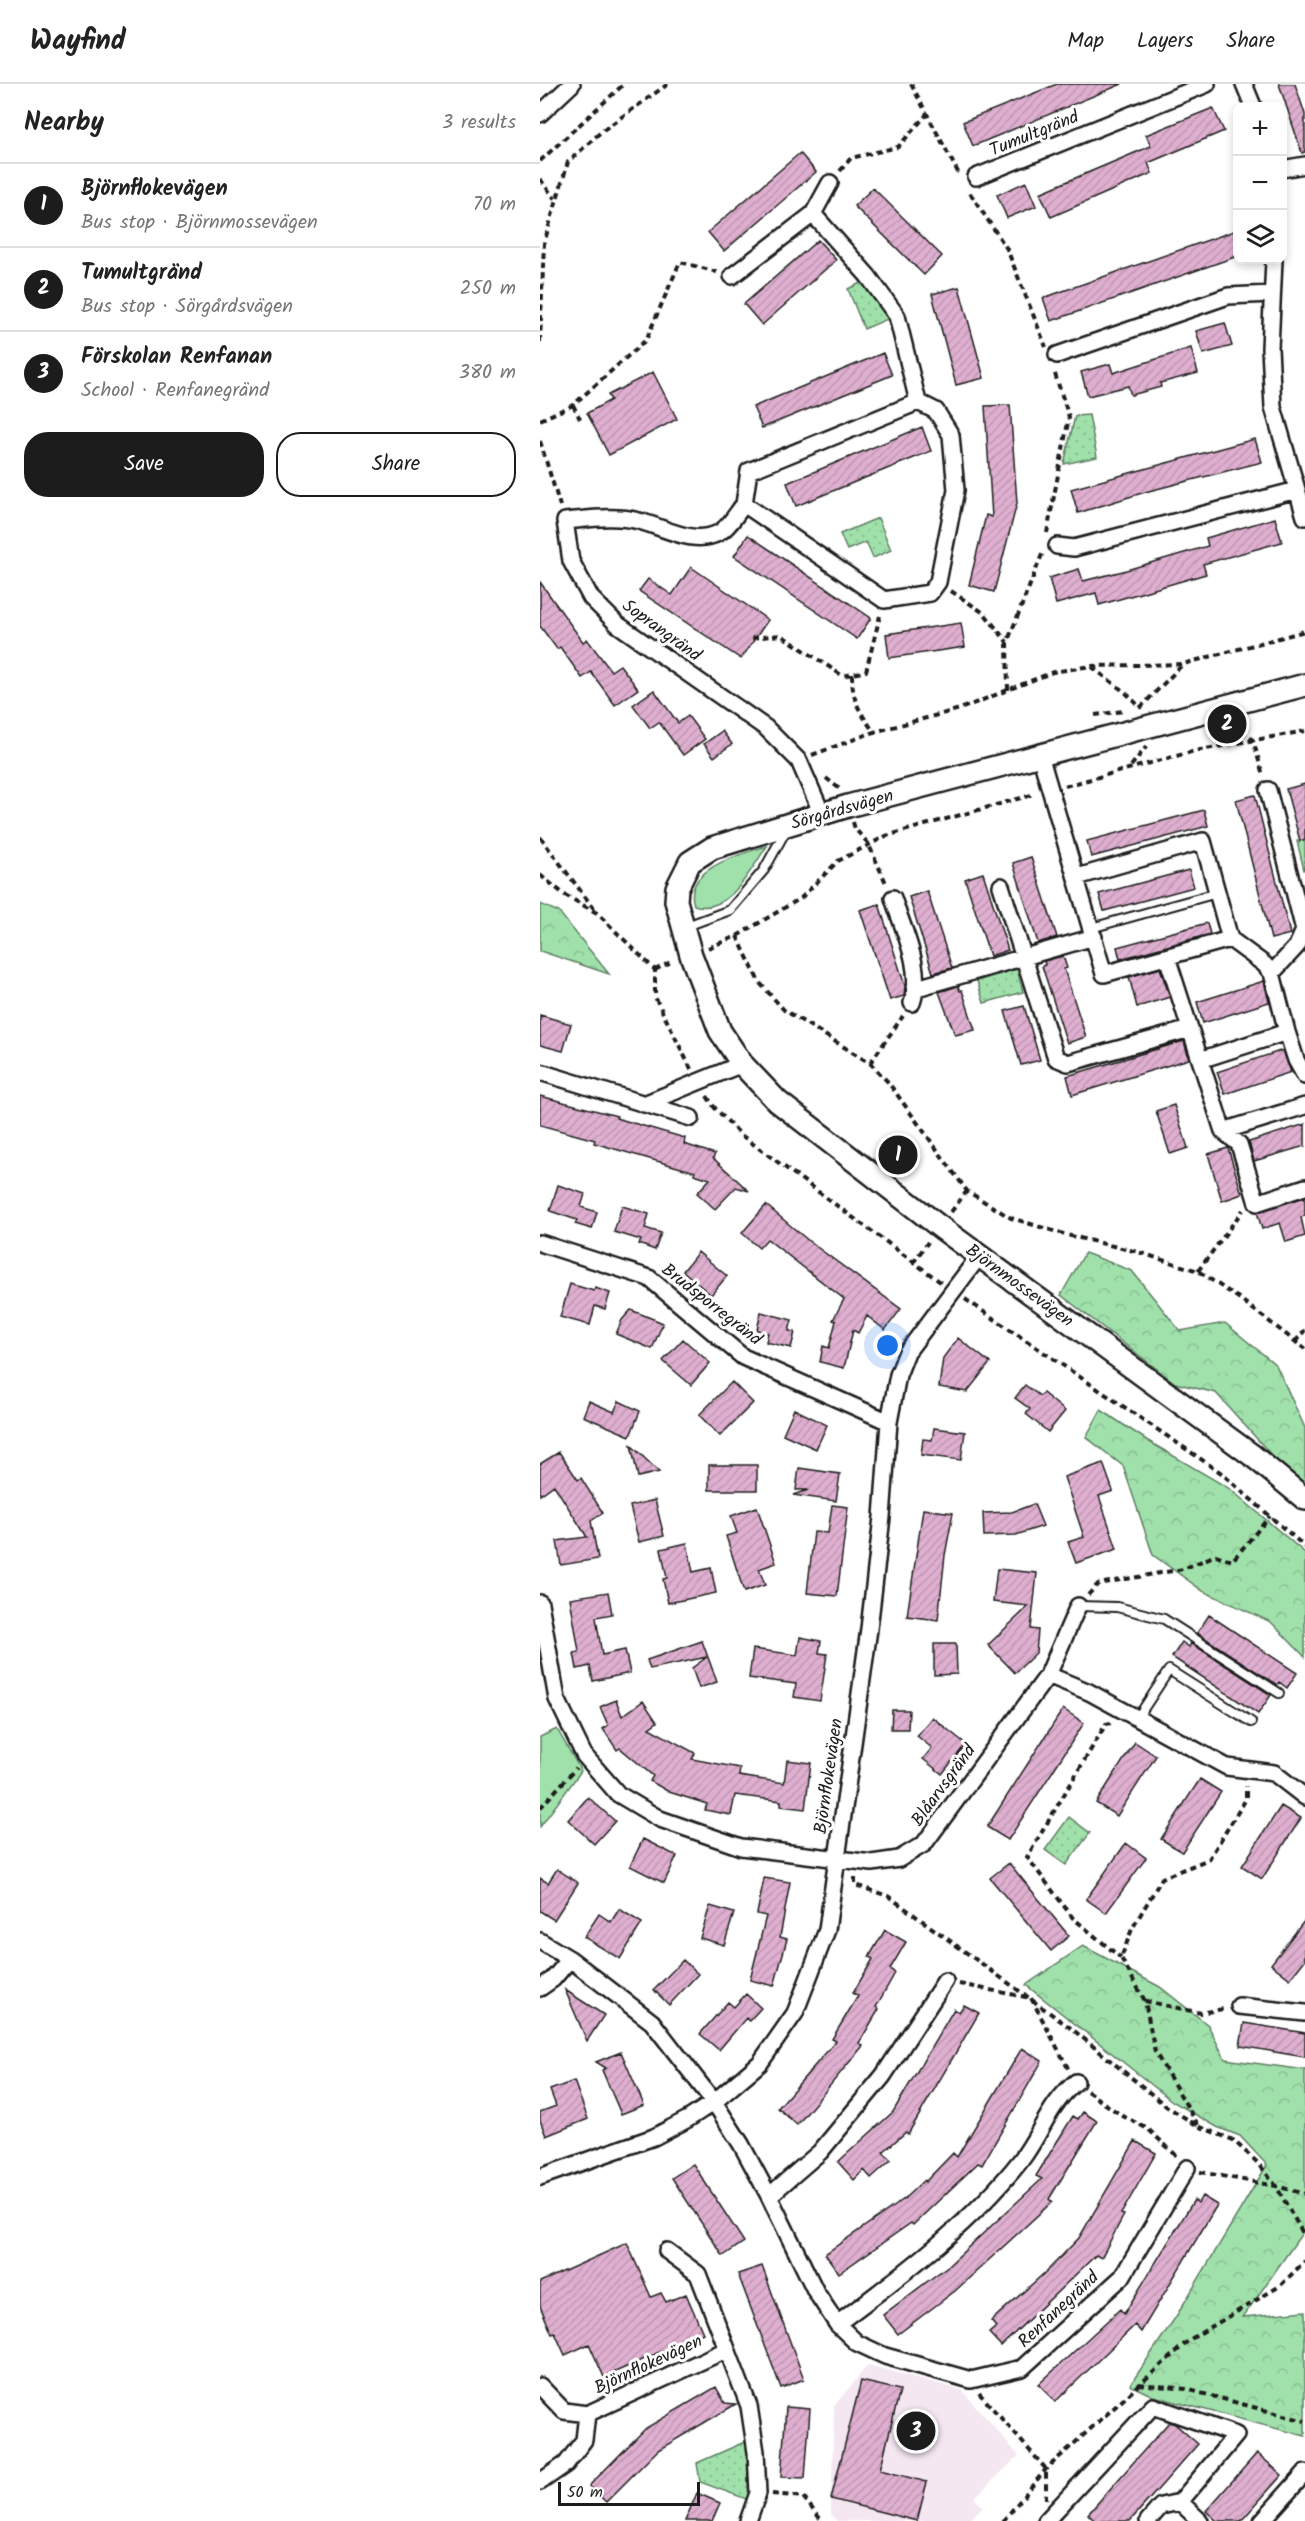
<!DOCTYPE html>
<meta charset="utf-8">
<style>
body{margin:0;font-family:Kalam,sans-serif;background:#f6f6f6;color:#222}
.controls{position:absolute;right:18px;top:18px;display:grid;overflow:hidden;border-radius:12px;box-shadow:0 3px 9px #0003}
.controls button{width:54px;height:54px;display:grid;place-items:center;padding:0;border:0;border-bottom:2px solid #e0e0e0;background:#fff;color:#222;font:30px sans-serif}
.scale{position:absolute;left:18px;bottom:15px;width:142px;box-sizing:border-box;padding-left:6px;border:3px solid #1c1c1c;border-top:0;font-size:16px;line-height:21px;white-space:nowrap;color:#1c1c1c;-webkit-text-stroke:4px #fff;paint-order:stroke}
.you{position:absolute;left:348px;top:1262px;width:21px;height:21px;margin:-15px;border:4px solid #fff;border-radius:50%;background:#1a73e8;box-shadow:0 0 0 9px #1a73e833}
.badge{display:grid;place-items:center;width:39px;height:39px;border-radius:50%;background:#1c1c1c;color:#fff;font-size:20px;font-weight:700}
.pin{position:absolute;translate:-50% -50%;border:3px solid #fff;box-shadow:0 2px 6px #0006}
.list{margin:0;padding:0;list-style:none}
h2{display:flex;justify-content:space-between;align-items:center;height:78px;margin:0;padding:0 24px;font-size:26px}
h2 small{font-size:20px;font-weight:400;color:#767676}
.list li{display:grid;grid-template-columns:39px 1fr auto;gap:18px;align-items:center;box-sizing:border-box;height:84px;padding:0 24px;border-top:2px solid #e0e0e0}
.list b{display:block;font-size:22px;white-space:nowrap}
.list p{margin:0;font-size:20px;white-space:nowrap;color:#767676}
.list em{font-size:20px;font-style:normal;color:#767676}
.actions{display:flex;gap:12px;padding:18px 24px}
.actions a{flex:1;padding:14px 0;border:2px solid #1c1c1c;border-radius:24px;text-align:center;font-size:21px;color:#1c1c1c}
.actions .main{background:#1c1c1c;color:#fff}
.icon{flex:none;width:33px;height:33px;fill:none;stroke:currentColor;stroke-width:2;stroke-linecap:round;stroke-linejoin:round}
.map{position:relative;flex:none;width:765px;height:2437px;overflow:hidden}
header{display:flex;align-items:center;gap:36px;box-sizing:border-box;height:84px;padding:0 30px;background:#fff;border-bottom:2px solid #e0e0e0}
header strong{font-size:28px}
nav{display:flex;gap:33px;margin-inline-start:auto;font-size:21px}
main{display:flex}
aside{flex:1;background:#fff}
.map>svg:first-child{display:block}
</style>
<header>
<strong>Wayfind</strong>
<nav><a>Map</a><a>Layers</a><a>Share</a></nav>
</header>
<main>
<aside>
<h2>Nearby<small>3 results</small></h2>
<ul class="list">
<li><span class="badge">1</span><div><b>Björnflokevägen</b><p>Bus stop · Björnmossevägen</p></div><em>70 m</em></li>
<li><span class="badge">2</span><div><b>Tumultgränd</b><p>Bus stop · Sörgårdsvägen</p></div><em>250 m</em></li>
<li><span class="badge">3</span><div><b>Förskolan Renfanan</b><p>School · Renfanegränd</p></div><em>380 m</em></li>
</ul>
<div class="actions"><a class="main">Save</a><a>Share</a></div>
</aside>
<div class="map">
<svg width="765" height="2437" viewBox="0 0 765 2437">
<defs>
<pattern id="forest-crowns" width="20" height="18" patternUnits="userSpaceOnUse" patternTransform="scale(1.5)"><rect width="20" height="18" fill="#a0e1ab"/><path d="M2 6a3 3 0 1 1 6 0M12 15a3 3 0 1 1 6 0" fill="none" stroke="#89c093"/></pattern>
<pattern id="park-dots" width="8" height="8" patternUnits="userSpaceOnUse" patternTransform="scale(1.5)"><rect width="8" height="8" fill="#a0e1ab"/><path d="M2 2h.1M6 6h.1" fill="none" stroke="#89c093" stroke-width="1.8" stroke-linecap="round"/></pattern>
<pattern id="building-hatch" width="6" height="6" patternUnits="userSpaceOnUse" patternTransform="scale(1.5)"><rect width="6" height="6" fill="#dfafd0"/><path d="M-1 1l2-2M0 6l6-6M5 7l2-2" fill="none" stroke="#bf96b2"/></pattern>
</defs>
<rect width="100%" height="100%" fill="#fff"/>
<filter id="ink" filterUnits="userSpaceOnUse"><feTurbulence type="fractalNoise" baseFrequency=".0167" numOctaves="2"/><feDisplacementMap in="SourceGraphic" scale="12" xChannelSelector="R" yChannelSelector="G"/><feConvolveMatrix kernelMatrix="1 2 1 2 8 2 1 2 1" color-interpolation-filters="sRGB"/></filter>
<g filter="url(#ink)">
<path fill="#f5e7f1" d="M328 2281 422 2306 479 2372 434 2414 443 2423 427 2437H297L291 2430 294 2322Z"/>
<path fill="#a0e1ab" stroke="#5e7e64" stroke-width="1.5" d="M227 762C211 785 188 832 154 821 142 784 202 770 227 762Z
M17 1645 41 1687 0 1743V1653Z"/>
<path fill="url(#forest-crowns)" stroke="#5e7e64" stroke-width="1.5" d="M0 820 19 828 69 890 0 867Z
M545 1169 592 1187 640 1247 685 1239 736 1281 765 1344V1400L734 1374 676 1309 635 1299 521 1211Z
M561 1326 608 1357 690 1405 765 1469V1573L731 1538 663 1507 613 1471 583 1382 546 1353Z
M543 1862 620 1903 668 1941 685 1975 765 1986V2145L703 2233 765 2227V2352L613 2312 590 2301 637 2231 727 2081 700 2052 677 2043 632 2017 486 1901Z"/>
<path fill="url(#park-dots)" stroke="#5e7e64" stroke-width="1.5" d="M325 197 350 234 324 245 308 205Z
M549 331 557 373 524 380 535 332Z
M338 434 351 466 333 474 326 458 307 466 300 450Z
M765 755V786H764L757 757Z
M477 885 483 908 444 919 437 897Z
M529 1733 550 1749 526 1781 505 1766Z
M207 2357 209 2416 160 2398 157 2379Z"/>
<path fill="url(#building-hatch)" stroke="#1c1c1c" stroke-width="1.5" d="M517 0H582L433 62 423 38Z
M739 0H755L765 30V68L762 69Z
M673 24 684 47 608 79 612 89 511 133 500 109 611 62 606 51Z
M260 69 276 88 184 167 168 148Z
M486 98 496 122 467 134 457 111Z
M333 104 402 172 384 191 314 122Z
M694 147 698 157V172L511 237 503 214Z
M278 156 296 176 222 241 204 220Z
M419 203 444 294 416 301 392 210Z
M685 239 692 262 663 270 656 247Z
M651 264 658 289 620 299 621 303 591 311 588 302 548 312 541 288 570 280 573 289Z
M343 269 352 291 222 344 213 323Z
M113 288 137 335 69 371 47 329 71 316 68 311Z
M470 321 477 419 454 508 429 501 446 431 452 433 445 322Z
M382 343 391 367 256 422 247 399Z
M715 355 722 378 605 408 538 429 531 405Z
M735 434 742 458 663 480 666 490 559 521 556 509 516 520 509 494 539 485 543 497 583 487 668 462 666 454Z
M208 451 331 534 317 555 194 472Z
M151 483 228 536 201 575 99 507 108 495 132 511Z
M0 498 43 558 47 555 71 587 80 581 98 605 75 621 51 588 42 594 20 563 17 565 0 542Z
M421 539 425 563 349 574 346 550Z
M114 606 138 639 148 632 165 655 143 671 119 638 110 644 93 621Z
M182 647 192 660 174 673 164 660Z
M765 700V756L760 757 746 705Z
M715 711 750 850 731 855 696 716Z
M664 726 668 742 551 773 547 757Z
M491 773 517 853 498 859 473 779Z
M649 786 654 803 564 827 559 810Z
M443 789 468 866 450 872 425 795Z
M387 807 412 884 393 889 369 813Z
M339 820 365 902 364 912 350 916 320 826Z
M667 839 670 850 580 875 577 863Z
M523 872 527 884 524 885 546 953 527 959 502 882 505 881 504 877Z
M620 884 630 913 597 923 589 893Z
M724 897 729 918 663 939 657 918Z
M418 902 420 907 422 906 435 946 415 951 399 908Z
M484 922 500 976 481 981 465 927Z
M0 931 31 940 23 967 0 961Z
M644 957 649 975 532 1011 527 992Z
M743 966 751 988 685 1010 677 988Z
M0 1012 77 1032 76 1034 145 1054 144 1060 175 1070 173 1074 209 1107 196 1103 175 1125 157 1109 170 1095 154 1090 155 1088 54 1059 55 1056 0 1041Z
M634 1021 648 1064 630 1070 616 1027Z
M765 1040V1062L714 1077 709 1058Z
M688 1064 702 1110 682 1117 668 1070Z
M18 1101 45 1110 41 1123 57 1128 52 1145 35 1140 37 1136 10 1127Z
M765 1113V1132L761 1133 765 1152 746 1158 740 1139 722 1145 717 1128Z
M226 1121 270 1158 361 1225 345 1246 327 1232 318 1249 313 1246 304 1284 280 1278 283 1262 289 1264 296 1237 293 1236 304 1215 227 1155 219 1164 202 1149Z
M82 1122 109 1130 105 1144 121 1149 115 1166 99 1160 101 1156 74 1148Z
M158 1168 187 1192 171 1211 143 1187Z
M30 1200 54 1207 55 1204 70 1209 65 1225 55 1222 50 1241 20 1233Z
M91 1226 123 1239 112 1265 76 1250 82 1236Z
M221 1228 252 1236 249 1247 255 1248 251 1264 226 1258 228 1249 217 1246Z
M418 1254 450 1279 427 1308 399 1303 403 1274Z
M143 1255 170 1279 151 1301 123 1277Z
M192 1298 213 1319 180 1352 159 1331Z
M485 1301 500 1312 503 1309 525 1327 508 1348 486 1330 490 1325 475 1314Z
M49 1317 74 1328 79 1317 100 1327 90 1352 43 1332Z
M254 1325 287 1341 276 1365 243 1350Z
M394 1344 425 1348 421 1376 381 1371 383 1355 392 1356Z
M91 1361 119 1388 98 1393Z
M19 1368 38 1396 41 1394 63 1429 51 1437 58 1475 21 1481 17 1457 47 1453 14 1401 0 1411V1380Z
M563 1379 573 1407 559 1412 577 1465 536 1479 528 1458 544 1453 524 1393Z
M169 1381H217V1406H169Z
M259 1384 300 1390 296 1417 253 1411 268 1406H256Z
M115 1416 124 1452 99 1458 90 1422Z
M494 1420 503 1442 476 1451 444 1452 443 1429 472 1428Z
M292 1421 308 1423 297 1512 267 1509 274 1448 288 1449Z
M217 1423 236 1479 219 1485 225 1501 204 1508 186 1452 197 1449 191 1432Z
M383 1425 413 1429 405 1471 398 1536 367 1532Z
M147 1459 153 1488 171 1484 176 1509 128 1519 123 1495 127 1494 121 1465Z
M457 1485 497 1489 491 1545 498 1546 496 1569 475 1589 448 1561 489 1522 453 1518Z
M68 1508 72 1530 56 1533 62 1571 85 1566 90 1589 53 1597 50 1582 37 1585 34 1569 39 1568 30 1514Z
M669 1531 757 1589 747 1604 739 1598 737 1601 657 1549Z
M260 1553 281 1557 279 1569 287 1570 280 1617 254 1613 256 1600 209 1594 213 1565 257 1571Z
M162 1557 177 1598 159 1604 152 1584 167 1573 110 1585 107 1576Z
M642 1558 649 1563 651 1559 731 1611 718 1630 632 1573Z
M394 1560H416L417 1590 394 1591Z
M76 1616 82 1632 103 1617 117 1638 109 1644 155 1669 152 1675 200 1684 199 1692 244 1699 247 1676 271 1679 265 1725 241 1722V1717L195 1711 191 1731 165 1726 167 1720 129 1708 110 1697 113 1692 80 1664 77 1666 63 1645 68 1641 60 1623Z
M523 1625 544 1639 468 1756 447 1743Z
M352 1626H369L368 1645H351Z
M392 1633 426 1660 402 1690 383 1675 392 1664 377 1652Z
M595 1658 616 1672 577 1732 556 1719Z
M660 1695 681 1708 642 1768 621 1755Z
M48 1713 75 1737 54 1760 28 1736Z
M741 1722 761 1734 722 1795 702 1782Z
M103 1755 137 1772 124 1799 90 1782Z
M586 1759 606 1774 566 1829 546 1815Z
M469 1779 529 1852 511 1867 450 1794Z
M17 1785 38 1799 14 1836 0 1827V1794L8 1799Z
M224 1794 250 1798 240 1853 247 1855 234 1902 210 1896 226 1832 217 1830Z
M170 1822 194 1829 184 1861 160 1854Z
M79 1825 102 1839 80 1875 44 1853 59 1830 71 1838Z
M765 1836V1876L750 1895 731 1880Z
M345 1846 366 1858 350 1885 355 1889 336 1923 339 1925 319 1959 323 1962 257 2041 238 2024 296 1957 292 1955 318 1912 313 1909 333 1875 329 1873Z
M143 1876 158 1890 129 1921 114 1906Z
M25 1906 64 1931 47 1957Z
M206 1910 221 1924 209 1937 206 1934 179 1966 160 1950 188 1918 194 1923Z
M424 1921 439 1929 368 2050 366 2048 343 2068 351 2076 331 2094 324 2086 314 2096 298 2078 353 2028 414 1925 419 1928Z
M704 1939 765 1949V1973L700 1962Z
M482 1964 502 1977 442 2081 438 2079 373 2141 371 2139 299 2189 285 2170 364 2115 384 2096 385 2098 413 2069 417 2073Z
M81 1968 104 2021 81 2030 62 1986 66 1984 56 1978Z
M34 1997 48 2035 6 2052 0 2036V2028L16 2022 10 2006Z
M543 2028 557 2037 509 2115 512 2118 415 2207 358 2250 343 2231 409 2181 502 2095 496 2092 510 2069 533 2032 538 2035Z
M595 2057 616 2069 581 2130 584 2131 561 2174 556 2171 461 2262 449 2249 456 2243 451 2237 510 2184 539 2154Z
M153 2080 204 2158 183 2172 132 2094Z
M662 2112 677 2121 601 2248 595 2241 515 2318 499 2300 580 2225 584 2230 654 2116 658 2119Z
M87 2159 111 2213 121 2209 126 2218 146 2210 163 2249 64 2293 49 2260 25 2271 15 2249 12 2250 0 2222V2198Z
M222 2182 264 2295 241 2304 198 2190Z
M321 2297 360 2306 340 2386 387 2398 377 2437 291 2415Z
M176 2303 185 2319 196 2320 118 2366 66 2418 49 2402 106 2344Z
M246 2323 270 2325 265 2394 241 2393Z
M629 2338 635 2340 658 2360 590 2437H555L548 2430Z
M717 2369 742 2391 701 2437H677L666 2427Z
M157 2409 180 2419 172 2437H145Z"/>
<g fill="none" stroke-linecap="round" stroke-linejoin="round">
<g stroke="#1c1c1c" stroke-width="12">
<path id="lane" d="M144 843 190 826 224 786 246 746
M551 844 677 809
M538 1522 577 1523 624 1535 739 1609
M598 1633 629 1586 711 1638"/>
</g>
<g stroke="#1c1c1c" stroke-width="20">
<path id="street" d="M704 0 713 22
M0 30 32 0
M742 85 765 81
M436 93 667 0
M273 130 328 192 357 232 378 318 396 327 411 351 416 406 398 498 390 509 344 516 204 420C197 429 189 443 180 448 155 463 124 443 99 437 76 431 49 435 25 437L31 477 51 514 77 540 226 644 259 677 282 730
M734 176 730 264 733 323 765 433
M192 192 273 130 290 99
M517 271 688 212 732 210
M204 420 209 387 378 318
M517 462 534 464 757 406
M500 671 564 890 690 855 663 757 537 793
M728 706 764 846 757 862 732 889
M461 802 516 974 528 979 650 945
M353 814C363 846 384 885 372 919
M690 855 724 880 732 889 747 948 756 976 765 992
M627 873 683 1047 699 1060 717 1119 765 1103
M377 904 554 853
M660 976 747 948
M0 988 151 1034
M104 1020 202 980
M683 1047 765 1022
M0 1159 109 1194 203 1273 349 1338
M0 1519 17 1615 44 1671 78 1710 120 1735 201 1763 332 1779 359 1775 384 1760 508 1591 538 1522
M508 1591 549 1608 687 1683 734 1689 765 1713
M0 1857 30 1875 112 1938 174 2018 201 2060 229 2112 276 2208 297 2240 317 2259 345 2272 431 2296 482 2284 582 2193 647 2084
M0 1904 13 1895 30 1875
M699 1922 765 1929
M0 2093 114 2053 148 2035 174 2018 220 1979 255 1929 287 1846 329 1545 342 1433 349 1338 358 1291 367 1268 440 1171
M229 2112 280 2068 343 1992 405 1897
M127 2167 158 2190 209 2322 216 2368 218 2409 208 2437
M297 2240C362 2191 430 2141 481 2076 501 2050 509 2020 536 1998
M0 2302 24 2327 47 2330
M0 2398 26 2380 44 2356 47 2330 186 2266
M506 2437 613 2322 696 2351 640 2418 660 2437
M608 2437 621 2422 640 2418
M722 2437 765 2389"/>
</g>
<g stroke="#1c1c1c" stroke-width="26">
<path id="secondary" d="M765 601 308 722 172 764 150 778 137 804 136 817 151 871 180 947 202 980 237 1017 400 1143 713 1372 765 1415"/>
</g>
<path stroke="#1c1c1c" stroke-width="4" stroke-dasharray="6 4.5" stroke-linecap="butt" d="M371 0 420 92
M0 77 84 0
M300 87 311 74 358 63 388 29
M0 95 15 115
M430 109 467 165 506 263
M0 258 4 159 28 78 62 47 128 0
M33 321 40 335
M0 336 33 321 106 256 140 178 177 188
M0 357 20 422
M507 449 529 333 514 287
M411 507 444 529 467 558
M212 554 241 551 303 592 326 587 340 532
M552 583 586 609 601 624
M312 590C312 617 319 627 334 648
M468 606 467 559 503 468
M600 624 643 580
M555 631 583 627
M693 641 713 656 723 691
M272 671 334 648 420 625 513 588 551 582 643 580 765 547
M591 682 607 662
M286 694 301 706
M525 702 655 667 765 647
M313 738 315 745 328 759 346 799
M0 753 55 826
M0 791 25 811 57 829 115 886V913L151 985
M197 852 219 898 244 926 330 979 348 998 427 1107 471 1134 527 1151 598 1168 658 1187 700 1215 765 1265
M168 864 197 852 261 814 298 777 346 752 495 710
M115 886 133 877
M330 979 363 932
M167 1012 174 1023 201 1051 402 1199
M411 1128 427 1107
M373 1179 388 1158
M658 1187 703 1126
M425 1215 680 1388 765 1463
M755 1258 765 1246
M548 1511 558 1500 643 1485 676 1471 692 1477 730 1432
M571 1639 566 1640 487 1773 533 1834 581 1874
M0 1724 36 1684
M315 1793V1801L348 1812 532 1945 626 2022 658 2042 693 2056 719 2080 736 2102 765 2153
M419 1900 491 1914 529 1986
M605 1917 581 1874 592 1845 622 1794 669 1775 706 1715V1702
M547 2007 581 2031 608 2045 638 2073
M658 2041 615 1968 605 1917 661 1929 683 1925
M660 2088 736 2102 765 2110
M599 2300 646 2305 765 2337
M439 2309 506 2385V2415
M232 2410 263 2413 282 2437
M463 2437 506 2385 649 2256 740 2202 765 2177"/>
<use href="#lane" stroke="#fff" stroke-width="8"/>
<use href="#street" stroke="#fff" stroke-width="15"/>
<use href="#secondary" stroke="#fff" stroke-width="21"/>
</g>
</g>
<g text-anchor="middle" stroke-width="6" stroke-linejoin="round" paint-order="stroke">
<g font-size="18" fill="#1c1c1c" stroke="#fff">
<text transform="translate(494 49) rotate(-22)" y="6">Tumultgränd</text>
<text transform="translate(122 546) rotate(36)" y="6">Soprangränd</text>
<text transform="translate(302 725) rotate(-16)" y="6">Sörgårdsvägen</text>
<text transform="translate(480 1201) rotate(36)" y="6">Björnmossevägen</text>
<text transform="translate(172 1220) rotate(38)" y="6">Brudsporregränd</text>
<text transform="translate(288 1692) rotate(-82)" y="6">Björnflokevägen</text>
<text transform="translate(403 1701) rotate(-54)" y="6">Blåarvsgränd</text>
<text transform="translate(518 2225) rotate(-43)" y="6">Renfanegränd</text>
<text transform="translate(108 2280) rotate(-25)" y="6">Björnflokevägen</text>
</g>
</g>
</svg>
<div class="controls">
<button>+</button>
<button>−</button>
<button><svg class="icon" aria-label="layers" viewBox="0 0 24 24"><path d="M12 4l9 5-9 5-9-5zM3 14l9 5 9-5"/></svg></button>
</div>
<div class="scale">50 m</div>
<div class="you"></div>
<div class="pin badge" style="left:358px;top:1071px">1</div>
<div class="pin badge" style="left:687px;top:640px">2</div>
<div class="pin badge" style="left:376px;top:2347px">3</div>
</div>
</main>
